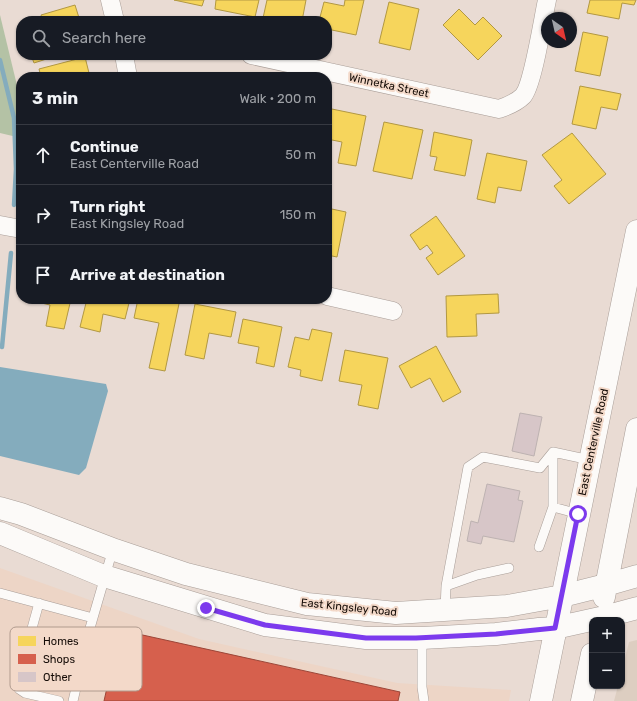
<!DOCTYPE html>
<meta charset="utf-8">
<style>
body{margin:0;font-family:Rubik,sans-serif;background:#242831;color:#f1f3f6}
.controls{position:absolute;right:12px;bottom:12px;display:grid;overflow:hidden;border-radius:8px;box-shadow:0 1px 3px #0004}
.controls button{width:36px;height:36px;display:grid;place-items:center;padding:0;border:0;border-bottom:1px solid #363941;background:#171b24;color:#f1f3f6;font:20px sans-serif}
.compass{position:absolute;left:541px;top:12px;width:36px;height:36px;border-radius:50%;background:#171b24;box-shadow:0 1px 3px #0004;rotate:146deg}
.stop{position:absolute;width:12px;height:12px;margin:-9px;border:3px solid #7c3aed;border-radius:50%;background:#fff}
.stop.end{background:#7c3aed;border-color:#fff;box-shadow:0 1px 4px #0008}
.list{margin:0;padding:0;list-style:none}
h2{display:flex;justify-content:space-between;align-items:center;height:52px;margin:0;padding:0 16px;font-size:17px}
h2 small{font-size:13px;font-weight:400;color:#9ea1a6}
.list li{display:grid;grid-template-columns:26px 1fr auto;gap:12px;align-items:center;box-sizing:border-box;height:60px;padding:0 16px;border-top:1px solid #363941}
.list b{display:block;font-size:15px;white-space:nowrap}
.list p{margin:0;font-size:13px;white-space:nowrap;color:#9ea1a6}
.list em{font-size:13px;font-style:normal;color:#9ea1a6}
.icon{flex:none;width:22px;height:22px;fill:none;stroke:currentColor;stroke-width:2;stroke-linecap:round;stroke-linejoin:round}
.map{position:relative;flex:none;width:637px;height:701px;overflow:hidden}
.search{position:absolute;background:#171b24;box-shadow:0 1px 3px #0004;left:16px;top:16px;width:316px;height:44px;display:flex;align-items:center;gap:10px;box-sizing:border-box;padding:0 14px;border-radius:16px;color:#9ea1a6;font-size:15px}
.panel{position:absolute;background:#171b24;box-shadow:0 1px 3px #0004;left:16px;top:72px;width:316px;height:232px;border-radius:16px}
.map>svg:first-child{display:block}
</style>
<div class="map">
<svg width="637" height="701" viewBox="0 0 637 701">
<rect width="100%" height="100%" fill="#e9dbd3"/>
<path fill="#edd5c6" d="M0 568 199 639 397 683 511 690 509 701H0Z"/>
<path fill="#ddcec1" d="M637 640V701H614L618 686H622V670L629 642Z"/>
<path fill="#b4c2a5" d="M0 15 21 102V138L0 133Z"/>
<path fill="#84acbd" d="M0 367 106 384 108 391 86 468 79 475 0 456Z"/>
<path fill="#f6d55c" stroke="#b29842" d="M174 0H204L202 6Z
M216 0H259L255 17 215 9Z
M267 0H306L302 21H281L263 18Z
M345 0H364L356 35 327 29V21H319L324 2 344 6Z
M590 0H636L634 5 622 3 619 19 587 13Z
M389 2 419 9 410 50 379 43Z
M75 5 80 21H43L41 15Z
M459 9 475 25 483 17 502 36 478 60 443 25Z
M583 32 608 37 600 76 575 71Z
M31 55H59L34 63Z
M85 57 90 77H41L39 69Z
M580 86 621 94 617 110 601 107 596 129 572 124Z
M327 108 366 116 356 166 338 163 342 142 327 139Z
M384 122 423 130 412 179 373 171Z
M434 132 472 140 465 176 434 170 437 157 430 156Z
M572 133 606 174 569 204 554 186 562 180 542 155Z
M487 153 527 161 521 191 498 187 495 203 477 199Z
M327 208 346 212 337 257 327 255Z
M436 216 465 256 438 275 426 258 433 253 427 245 420 250 410 235Z
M498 294 499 313 476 314 477 336 447 337 446 296Z
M25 299H71L64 329 46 326 50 305Z
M87 299H130L125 319 103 314 100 332 80 327Z
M138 299H180L165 371 149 368 159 323 134 318Z
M195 304 236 312 231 337 209 333 204 359 185 355Z
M243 319 282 327 274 367 256 363 259 347 238 343Z
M312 329 332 333 322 381 300 376 301 370 288 367 295 337 309 340Z
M436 346 461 392 443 402 430 378 411 388 399 366Z
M345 350 388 358 378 409 358 405 362 385 339 381Z"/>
<path fill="#d6604d" stroke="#9c4638" d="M120 630 400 692 398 701H104Z"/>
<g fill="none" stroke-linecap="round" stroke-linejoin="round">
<path stroke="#84acbd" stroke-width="4.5" d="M0 60 14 118 16 169 14 205
M2 347 11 253"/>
</g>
<path fill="#d7c6c8" stroke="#bdb2b1" d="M520 413 542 417 534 456 512 451Z
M487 484 520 491 518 500 523 501 514 542 483 536 481 544 467 541 471 521 478 523Z"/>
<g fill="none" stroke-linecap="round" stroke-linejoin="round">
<g stroke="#a99e98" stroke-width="10">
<path id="service" d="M553 507 579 514
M539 547 553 507V452L590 460
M446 586 468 467 483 457 540 468 553 452
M0 593 93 618
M39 603 17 682 19 689 25 693 59 701
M445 610 446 586 477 575 509 568
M422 638V687L424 701
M73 701 90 628 113 549"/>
</g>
<g stroke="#a99e98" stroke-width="19">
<path id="minor" d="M110 0 115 21
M124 55 128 77
M251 55 499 109C508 106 517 102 523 96 533 85 543 18 547 0
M0 225 21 229
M327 296 393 311"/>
</g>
<g stroke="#a99e98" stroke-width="23">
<path id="secondary" d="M0 508 21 514 115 550 186 574 307 604 396 613 507 606 562 596 606 585 637 576
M0 533 101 575 265 625 366 638H422L496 634 539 629 555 628 600 618 637 608
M604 597 637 429
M541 701 637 231
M582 701 592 654"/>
</g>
<use href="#service" stroke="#fcfaf8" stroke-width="9"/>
<use href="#minor" stroke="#fcfaf8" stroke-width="18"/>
<use href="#secondary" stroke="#fcfaf8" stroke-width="22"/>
</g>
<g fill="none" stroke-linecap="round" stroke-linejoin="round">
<path stroke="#7c3aed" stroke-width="5" d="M206 608 265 625 366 638H416L496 634 555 628 578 514"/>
</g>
<g text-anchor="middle" stroke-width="4" stroke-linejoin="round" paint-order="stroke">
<g font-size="11" fill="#140b06" stroke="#f3d9c9">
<text transform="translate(389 85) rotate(12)" y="4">Winnetka Street</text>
<text transform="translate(593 442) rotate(-78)" y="4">East Centerville Road</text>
<text transform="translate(349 607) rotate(6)" y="4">East Kingsley Road</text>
</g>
</g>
<rect x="10" y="627" width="132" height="64" rx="6" fill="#f3d9c9" stroke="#b09b8e" stroke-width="1"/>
<rect x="18" y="636" width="18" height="10" fill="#f6d55c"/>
<rect x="18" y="654" width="18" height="10" fill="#d6604d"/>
<rect x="18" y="672" width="18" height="10" fill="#d7c6c8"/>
<g font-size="11" fill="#140b06">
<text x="43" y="645">Homes</text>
<text x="43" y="663">Shops</text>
<text x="43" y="681">Other</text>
</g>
</svg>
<div class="controls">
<button>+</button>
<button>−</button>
</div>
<svg class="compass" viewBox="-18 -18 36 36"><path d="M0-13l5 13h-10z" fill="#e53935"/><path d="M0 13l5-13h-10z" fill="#9ea1a6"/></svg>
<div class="stop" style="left:578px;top:514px"></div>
<div class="stop end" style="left:206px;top:608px"></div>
<div class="search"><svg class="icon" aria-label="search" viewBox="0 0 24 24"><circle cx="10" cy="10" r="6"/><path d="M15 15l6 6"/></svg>Search here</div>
<section class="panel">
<h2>3 min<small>Walk · 200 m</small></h2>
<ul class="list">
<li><svg class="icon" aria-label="ahead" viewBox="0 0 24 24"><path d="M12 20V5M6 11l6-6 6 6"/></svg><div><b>Continue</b><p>East Centerville Road</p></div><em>50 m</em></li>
<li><svg class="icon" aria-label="right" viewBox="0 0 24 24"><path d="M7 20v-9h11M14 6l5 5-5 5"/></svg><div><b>Turn right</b><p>East Kingsley Road</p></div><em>150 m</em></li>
<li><svg class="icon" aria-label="arrive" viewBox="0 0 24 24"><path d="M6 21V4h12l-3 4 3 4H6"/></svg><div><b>Arrive at destination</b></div></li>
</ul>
</section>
</div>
